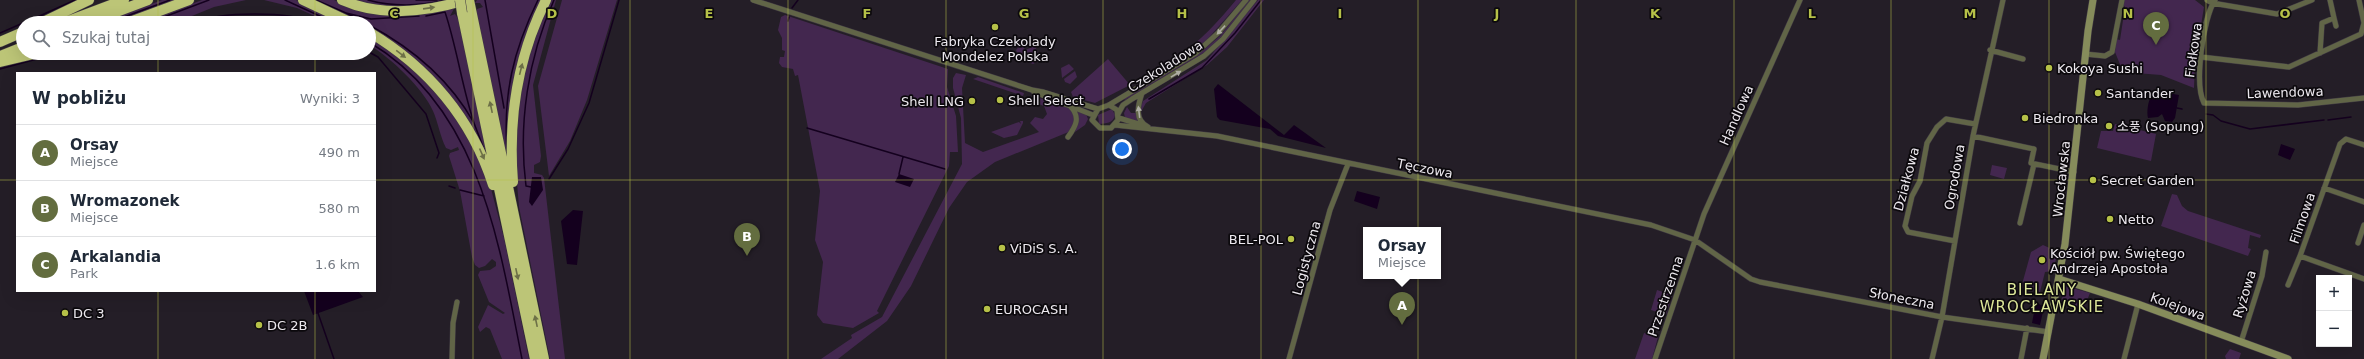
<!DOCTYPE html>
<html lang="pl">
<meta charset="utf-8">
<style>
body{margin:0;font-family:"DejaVu Sans","Noto Sans KR",sans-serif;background:#f2f2f3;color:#1f2937}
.controls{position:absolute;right:12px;bottom:12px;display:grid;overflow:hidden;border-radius:0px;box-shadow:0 4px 16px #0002}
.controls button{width:36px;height:36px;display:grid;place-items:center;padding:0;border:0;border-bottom:1px solid #e0e1e3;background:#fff;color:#1f2937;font:20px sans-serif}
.you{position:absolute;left:1122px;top:149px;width:14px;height:14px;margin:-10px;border:3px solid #fff;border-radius:50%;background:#1a73e8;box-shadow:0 0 0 6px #1a73e833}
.badge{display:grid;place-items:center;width:26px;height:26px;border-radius:50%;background:#636d3f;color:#fff;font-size:13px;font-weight:700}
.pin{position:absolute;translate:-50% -33px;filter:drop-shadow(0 1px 2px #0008)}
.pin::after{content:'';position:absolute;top:21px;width:14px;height:12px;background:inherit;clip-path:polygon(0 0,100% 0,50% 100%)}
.popup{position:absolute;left:1363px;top:227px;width:78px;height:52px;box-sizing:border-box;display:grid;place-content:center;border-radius:0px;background:#fff;filter:drop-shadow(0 1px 3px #0005);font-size:13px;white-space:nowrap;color:#747a83}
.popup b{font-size:15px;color:#1f2937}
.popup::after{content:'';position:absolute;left:50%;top:100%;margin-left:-8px;border:8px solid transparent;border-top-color:#fff}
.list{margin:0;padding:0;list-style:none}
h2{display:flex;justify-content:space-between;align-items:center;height:52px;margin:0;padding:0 16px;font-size:17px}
h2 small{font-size:13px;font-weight:400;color:#747a83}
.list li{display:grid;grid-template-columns:26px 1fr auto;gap:12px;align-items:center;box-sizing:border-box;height:56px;padding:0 16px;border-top:1px solid #e0e1e3}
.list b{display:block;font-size:15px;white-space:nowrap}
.list p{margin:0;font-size:13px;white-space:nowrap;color:#747a83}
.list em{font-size:13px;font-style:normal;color:#747a83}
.icon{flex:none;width:22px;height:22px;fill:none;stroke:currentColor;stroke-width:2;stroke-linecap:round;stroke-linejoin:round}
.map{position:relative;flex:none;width:2364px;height:359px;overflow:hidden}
.search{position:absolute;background:#fff;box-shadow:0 4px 16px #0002;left:16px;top:16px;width:360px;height:44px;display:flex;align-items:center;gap:10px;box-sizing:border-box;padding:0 14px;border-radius:22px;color:#747a83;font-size:15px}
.panel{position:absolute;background:#fff;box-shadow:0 4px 16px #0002;left:16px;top:72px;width:360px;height:220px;border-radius:0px}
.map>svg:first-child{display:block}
</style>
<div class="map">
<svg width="2364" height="359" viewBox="0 0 2364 359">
<rect width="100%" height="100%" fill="#241e27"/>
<path fill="#43274f" d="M162 0H178L117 23H101Z
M202 0H246L214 7 182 20H176L174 17 167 20V23H159L155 18Z
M264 0H296L346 23H330L297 8Z
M310 0H334L351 8 455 7 450 16 455 14 460 22 491 170 459 111 369 29V23H358Z
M352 0H453L425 5 385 7Z
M477 0H543L529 34 509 170 477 17V9L483 7 480 3H475Z
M549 0H556L533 85 541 156 540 162 534 165V173L542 175 544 178 565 359H550L519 207 514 147 524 70Z
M562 0H617L587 100 570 141 549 176 538 86Z
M1236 0H1242L1205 42 1184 57 1136 84C1144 72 1167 66 1178 57 1200 41 1219 21 1236 0Z
M1249 0H1251L1221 37 1205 52 1125 100 1123 98 1201 52 1220 36Z
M1258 0H1264L1227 47 1207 65 1146 103 1142 110H1140L1143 101 1207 60Z
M2124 0H2195L2204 7 2195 62 2194 88 2161 75 2123 72 2115 52 2116 39 2120 40 2125 7 2122 3Z
M785 15 948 69 947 87 956 116 958 152H950L949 166 877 311 879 313 853 328 823 323 817 315 823 262 815 240 820 191 798 75 795 76 793 69 782 67 779 63 780 57H784L785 51 782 50V38L778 30 781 17Z
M369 35 406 61 457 117 489 181 504 238 529 359H502L490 329 486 327 480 332 478 327 488 305 503 314 505 313 489 302 478 275 480 271 490 270 496 266V262L492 259 485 266 479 268 475 265 472 257 460 191 449 156 450 153 459 150 458 147 451 150 446 148C440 136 438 122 433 111 423 88 390 57 369 45Z
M1022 43 1025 50 1035 46 1040 58 1039 61 1033 64 1020 59 1016 50Z
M1108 59 1130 85 1095 103 1073 97 1071 92Z
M1069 64 1074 69 1062 78 1061 68Z
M1075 71 1077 77 1070 84 1065 82 1064 79Z
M956 73 966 75 962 88 965 143 983 152 1039 132 1030 123 1035 117 1043 119 1047 114 1044 106 1032 102 1034 96 1069 108 1074 112 1075 124 1071 131 995 162 967 182 949 208 911 286 887 321 838 359H821L852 338 851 335 882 317 962 164 961 118 953 88V78Z
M978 77 1024 93 1023 96 973 79Z
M1127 107 1131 113H1136L1140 122 1125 118 1124 113Z
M1112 109 1115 115C1113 124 1106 123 1099 124L1098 115Z
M1077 111 1086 114 1088 119 1085 125 1075 132 1079 118Z
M1020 121H1023V123L1017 135 1004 138 991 132 1019 122 1021 124Z
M2115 124 2156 134 2151 161 2097 148 2101 131H2113Z
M1992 165 2007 168 2004 179 1990 175Z
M2172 194 2177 195 2182 206 2188 211 2261 235 2260 238 2250 235 2248 248 2251 249 2248 256 2161 226Z
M2043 245 2054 250 2056 259 2053 271 2045 272 2040 292 2021 288 2031 252Z
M2065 286 2090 293 2084 308 2061 302Z
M1657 290 1672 295 1666 315 1651 310Z
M1644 333 1658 337 1652 359H1635Z
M2230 349 2241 353 2239 359H2226L2225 356Z"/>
<path fill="#14001e" d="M1218 84 1284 135 1294 125 1326 148 1278 136 1270 129 1220 120 1217 117 1214 89Z
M2154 92 2164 96 2168 93 2179 95 2175 118 2172 122 2165 121 2162 114 2158 117 2148 118C2146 111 2149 96 2154 92Z
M2281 144 2295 149 2290 160 2278 155Z
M899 174 914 179 910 187 895 182Z
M532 177H541L543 190 532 206 529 202Z
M1357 191 1380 197 1377 209 1354 201Z
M573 210 583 211 577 265 567 264 561 221Z
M304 291H358L363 297 313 315Z
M2036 302 2044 307 2040 325 2032 323Z"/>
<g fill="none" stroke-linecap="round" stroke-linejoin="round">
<path stroke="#14001e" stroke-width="1.5" d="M285 0 335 23
M316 0 346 13
M368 0C392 7 421 6 445 0
M416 0H437
M485 0 504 108
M792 8 798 0
M154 20 157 23
M788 21 789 17
M24 23 75 0
M108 23 170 0
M148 23 209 0
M196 23C219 11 291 11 313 23
M365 23 346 13 371 19 419 16
M369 25C412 48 450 80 474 123 462 87 457 48 445 12L426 16
M0 33 23 23
M369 42C480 108 499 243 522 359
M369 52 378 57 426 114 439 153 437 158
M0 69 59 53
M1149 99 1202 68 1235 33 1261 0
M2177 108 2182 109
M2206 114 2213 115 2221 121 2250 129 2324 120
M2328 120 2351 117
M474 123 485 152
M807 128 945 169
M507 151C503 94 513 51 538 0
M899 174 903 157
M549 179 568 149 589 103 619 0
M449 186 455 188
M531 187 526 186C518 124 528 58 554 0
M460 190 484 196
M318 313 334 359"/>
<g stroke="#403a43" stroke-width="6">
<path id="street" d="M753 0 1032 90 1043 92 1098 109
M2207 0 2212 3 2277 14 2312 0
M2215 0C2203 18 2194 84 2204 103L2298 105 2364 98
M2334 18 2336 26
M1990 50 2023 59
M2320 53 2322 23 2334 18 2330 0
M2085 54 2105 56 2112 52 2122 0
M2201 57 2289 67 2361 34 2364 23 2359 0
M1034 92 1093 115
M1142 93C1138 105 1134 120 1148 127
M1109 105 1117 110 1118 120 1111 128H1100L1092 120 1098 109 1109 105 1196 53 1218 33 1246 0
M1118 114 1123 105 1132 99 1204 56 1223 39 1254 0
M1119 118 1142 125
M1115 125 1217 136 1651 225 1695 240 1751 279 1760 282 1942 317 2049 332
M1973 136 2034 149 2031 163 2074 172
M1068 137C1076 126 1081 117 1070 106
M2364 145 2346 139 2340 144 2300 256 2364 279
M2324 188 2364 202
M2020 223 2034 164
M1955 241 1908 232 1905 226 1912 196 1920 181 1927 143 1937 127 1946 119 1975 124
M2358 243 2364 225
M2288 285 2300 256
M2241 342 2262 276 2266 252
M452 359 453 323 457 302
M1289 359 1330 210 1348 164
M1655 359 1704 214 1800 0
M1932 359 1942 317 1973 136 2003 0
M2021 359 2027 328
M2124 359 2138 304"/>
</g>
<g stroke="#403a43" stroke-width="8">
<path id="secondary" d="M2059 279 2138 304 2288 359
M2043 359 2065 244 2088 31 2093 0"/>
</g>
<g stroke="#403a43" stroke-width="11">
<path id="highway" d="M303 0 352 23
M342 0C380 17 426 12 466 0
M469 0 544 359
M462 13 535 359
M41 23 89 0
M63 23 124 0
M87 23 148 0
M127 23 189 0
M369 32C428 67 472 119 493 185
M0 42 23 32
M0 56 23 47
M0 62 38 53
M513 182C508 119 518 56 546 0"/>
</g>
<use href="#street" stroke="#616547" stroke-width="5"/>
<use href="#secondary" stroke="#868c5b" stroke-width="7"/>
<use href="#highway" stroke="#bcc577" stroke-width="10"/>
<g stroke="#403a43" stroke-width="11" stroke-linecap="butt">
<path id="highway-bridge" d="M460 0 462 13"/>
</g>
<use href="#highway-bridge" stroke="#bcc577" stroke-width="10"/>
</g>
<defs><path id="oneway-solid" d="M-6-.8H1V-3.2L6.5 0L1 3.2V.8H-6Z"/></defs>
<g fill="#6d7047">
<use href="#oneway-solid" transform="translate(429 8) rotate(-8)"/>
<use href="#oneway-solid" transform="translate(401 54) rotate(37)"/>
<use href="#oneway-solid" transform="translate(521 69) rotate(-76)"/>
<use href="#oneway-solid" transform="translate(491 107) rotate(-102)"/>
<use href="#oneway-solid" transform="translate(482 154) rotate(66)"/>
<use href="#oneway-solid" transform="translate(517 274) rotate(78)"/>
<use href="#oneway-solid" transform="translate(536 321) rotate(-102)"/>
</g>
<g fill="#adada3">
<use href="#oneway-solid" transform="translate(1221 30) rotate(133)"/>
<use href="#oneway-solid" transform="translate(1176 74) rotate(-31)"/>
<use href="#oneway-solid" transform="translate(1139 112) rotate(-97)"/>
</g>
<path fill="none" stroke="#b6c148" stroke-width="1" stroke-opacity="0.55" d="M158 0V23M315 0V23M473 0V359M630 0V359M788 0V359M946 0V359M1103 0V359M1261 0V359M1418 0V359M1576 0V359M1734 0V359M1891 0V359M2049 0V359M2206 0V359M158 53V73M315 53V73M0 180H17M375 180H2364M158 291V359M315 291V359"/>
<g fill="#b6c148" stroke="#0c090d" stroke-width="1.5">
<circle cx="995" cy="27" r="4"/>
<circle cx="2049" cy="68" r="4"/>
<circle cx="2098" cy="93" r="4"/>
<circle cx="1000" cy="100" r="4"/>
<circle cx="972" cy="101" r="4"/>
<circle cx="2025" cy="118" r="4"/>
<circle cx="2109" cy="126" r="4"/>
<circle cx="2093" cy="180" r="4"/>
<circle cx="2110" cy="219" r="4"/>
<circle cx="1291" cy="239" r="4"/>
<circle cx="1002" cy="248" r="4"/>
<circle cx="2042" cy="260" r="4"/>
<circle cx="987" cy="309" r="4"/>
<circle cx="65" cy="313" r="4"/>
<circle cx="259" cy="325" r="4"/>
</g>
<g text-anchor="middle" stroke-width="3.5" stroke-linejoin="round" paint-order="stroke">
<g font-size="13" fill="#ece8ee" stroke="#0c090d" text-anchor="start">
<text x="995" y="46" text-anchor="middle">Fabryka Czekolady<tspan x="995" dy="15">Mondelez Polska</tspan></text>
<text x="2057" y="73">Kokoya Sushi</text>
<text x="2106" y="98">Santander</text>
<text x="1008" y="105">Shell Select</text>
<text x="964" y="106" text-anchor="end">Shell LNG</text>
<text x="2033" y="123">Biedronka</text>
<text x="2117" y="131">소풍 (Sopung)</text>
<text x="2101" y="185">Secret Garden</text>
<text x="2118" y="224">Netto</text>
<text x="1283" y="244" text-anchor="end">BEL-POL</text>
<text x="1010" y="253">ViDiS S. A.</text>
<text x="2050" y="258">Kościół pw. Świętego<tspan x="2050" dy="15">Andrzeja Apostoła</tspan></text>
<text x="995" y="314">EUROCASH</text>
<text x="73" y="318">DC 3</text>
<text x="267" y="330">DC 2B</text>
</g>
<g font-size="13" fill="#ece8ee" stroke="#0c090d">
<text transform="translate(2193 50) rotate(-82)" y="5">Fiołkowa</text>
<text transform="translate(1165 66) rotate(-32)" y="5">Czekoladowa</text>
<text transform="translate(2285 92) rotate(-2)" y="5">Lawendowa</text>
<text transform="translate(1736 115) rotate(-66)" y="5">Handlowa</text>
<text transform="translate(1425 168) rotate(11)" y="5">Tęczowa</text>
<text transform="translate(1954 177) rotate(-80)" y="5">Ogrodowa</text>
<text transform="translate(1906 179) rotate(-75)" y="5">Działkowa</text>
<text transform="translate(2061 179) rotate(-84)" y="5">Wrocławska</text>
<text transform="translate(2302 218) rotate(-71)" y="5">Filmowa</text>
<text transform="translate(1306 258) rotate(-75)" y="5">Logistyczna</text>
<text transform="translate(2244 294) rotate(-73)" y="5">Ryżowa</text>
<text transform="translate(1665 296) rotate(-71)" y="5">Przestrzenna</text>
<text transform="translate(1902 298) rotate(11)" y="5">Słoneczna</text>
<text transform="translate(2178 306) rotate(20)" y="5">Kolejowa</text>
</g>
<g font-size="15" letter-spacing="1" fill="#dde799" stroke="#0c090d">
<text x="2042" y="295">BIELANY<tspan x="2042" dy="17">WROCŁAWSKIE</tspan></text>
</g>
</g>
<g font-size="13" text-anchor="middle" font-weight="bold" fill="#b6c148" stroke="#0c090d" stroke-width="3.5" stroke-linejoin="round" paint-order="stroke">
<text x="394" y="18">C</text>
<text x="552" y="18">D</text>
<text x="709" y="18">E</text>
<text x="867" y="18">F</text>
<text x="1024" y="18">G</text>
<text x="1182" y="18">H</text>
<text x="1340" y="18">I</text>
<text x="1497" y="18">J</text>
<text x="1655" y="18">K</text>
<text x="1812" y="18">L</text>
<text x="1970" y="18">M</text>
<text x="2128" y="18">N</text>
<text x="2285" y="18">O</text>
</g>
</svg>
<div class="controls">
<button>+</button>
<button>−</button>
</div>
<div class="you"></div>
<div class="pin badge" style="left:1402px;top:325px">A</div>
<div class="popup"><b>Orsay</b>Miejsce</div>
<div class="pin badge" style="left:747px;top:256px">B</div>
<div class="pin badge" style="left:2156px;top:45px">C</div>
<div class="search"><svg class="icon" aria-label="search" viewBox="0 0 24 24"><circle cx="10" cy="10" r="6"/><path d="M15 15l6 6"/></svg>Szukaj tutaj</div>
<section class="panel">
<h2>W pobliżu<small>Wyniki: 3</small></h2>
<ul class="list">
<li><span class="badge">A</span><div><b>Orsay</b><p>Miejsce</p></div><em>490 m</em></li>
<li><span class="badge">B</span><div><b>Wromazonek</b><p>Miejsce</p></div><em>580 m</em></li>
<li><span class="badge">C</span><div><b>Arkalandia</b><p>Park</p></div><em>1.6 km</em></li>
</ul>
</section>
</div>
